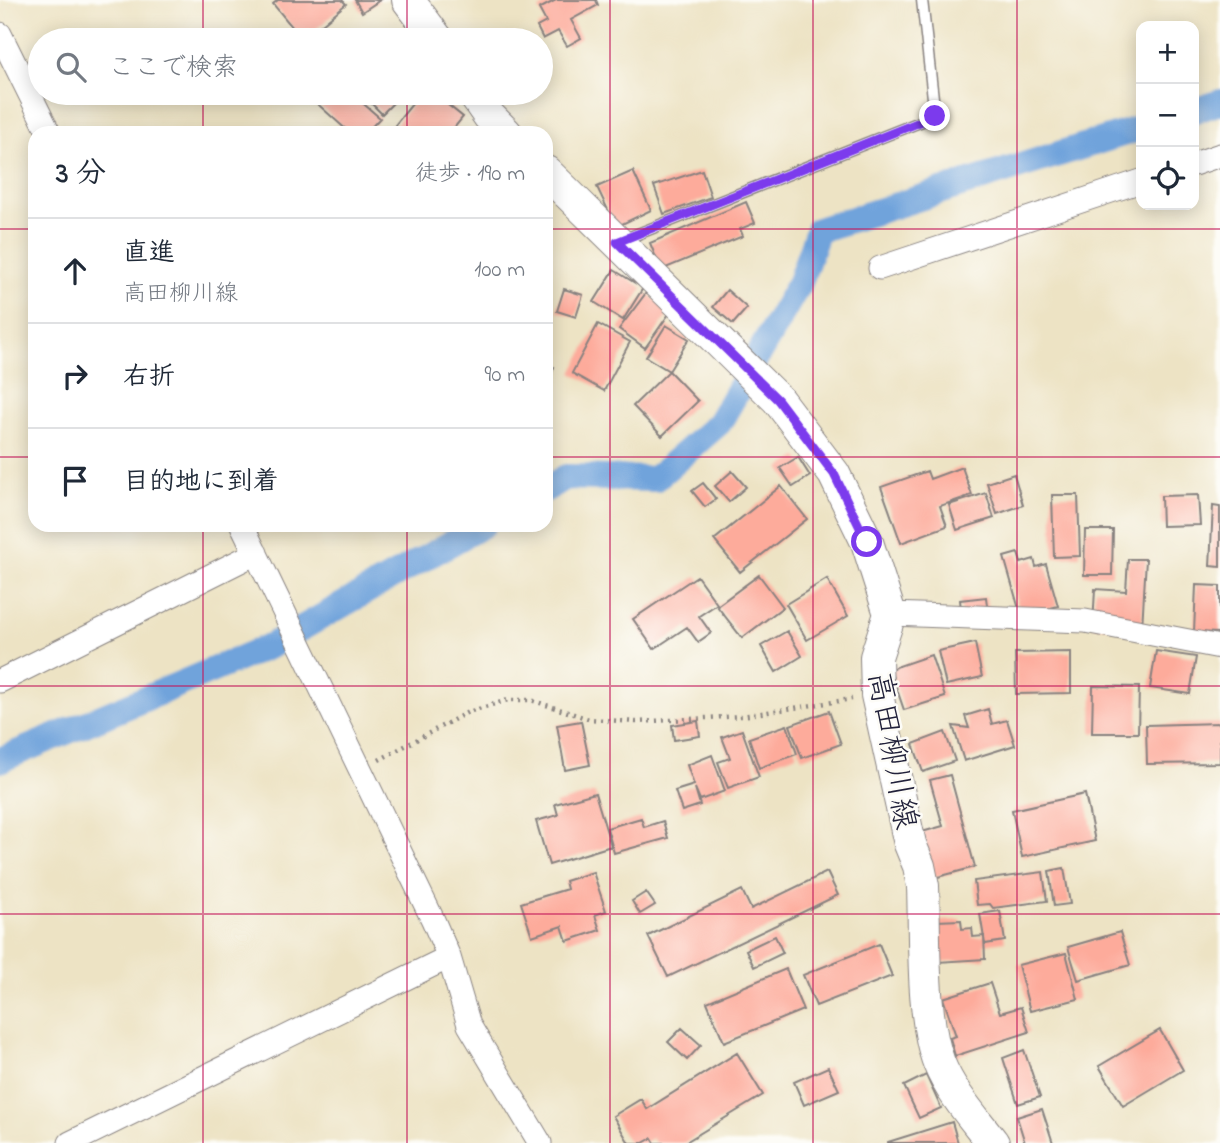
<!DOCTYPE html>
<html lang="ja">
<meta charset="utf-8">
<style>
body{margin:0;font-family:"Indie Flower","Klee One",sans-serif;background:#f2f2f3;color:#1f2937}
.controls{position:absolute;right:21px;top:21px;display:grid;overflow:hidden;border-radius:14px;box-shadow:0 4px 18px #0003}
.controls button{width:63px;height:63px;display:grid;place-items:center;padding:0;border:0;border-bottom:2px solid #e0e1e3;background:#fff;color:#1f2937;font:35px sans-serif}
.stop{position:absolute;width:21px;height:21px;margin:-16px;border:5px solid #7c3aed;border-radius:50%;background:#fff}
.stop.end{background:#7c3aed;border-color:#fff;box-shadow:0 2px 7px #0008}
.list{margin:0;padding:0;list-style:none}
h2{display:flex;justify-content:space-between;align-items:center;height:91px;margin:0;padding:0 28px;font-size:30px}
h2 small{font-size:23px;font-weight:400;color:#747a83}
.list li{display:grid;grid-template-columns:46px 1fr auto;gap:21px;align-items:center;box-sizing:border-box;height:105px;padding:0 28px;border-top:2px solid #e0e1e3}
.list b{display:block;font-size:26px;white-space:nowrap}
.list p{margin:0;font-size:23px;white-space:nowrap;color:#747a83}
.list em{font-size:23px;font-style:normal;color:#747a83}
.icon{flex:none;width:38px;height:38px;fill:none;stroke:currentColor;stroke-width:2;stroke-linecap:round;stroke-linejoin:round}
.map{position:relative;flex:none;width:1220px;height:1143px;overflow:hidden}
.search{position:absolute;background:#fff;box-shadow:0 4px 18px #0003;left:28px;top:28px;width:525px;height:77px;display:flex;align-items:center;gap:18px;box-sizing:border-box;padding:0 24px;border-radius:38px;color:#747a83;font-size:26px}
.panel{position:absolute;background:#fff;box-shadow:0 4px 18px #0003;left:28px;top:126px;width:525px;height:406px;border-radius:21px}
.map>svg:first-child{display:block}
</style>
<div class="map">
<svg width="1220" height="1143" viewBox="0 0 1220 1143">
<rect width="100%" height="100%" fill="#fdfcf7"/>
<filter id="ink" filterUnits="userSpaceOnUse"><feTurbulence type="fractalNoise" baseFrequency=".0143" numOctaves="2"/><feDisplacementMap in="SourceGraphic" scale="14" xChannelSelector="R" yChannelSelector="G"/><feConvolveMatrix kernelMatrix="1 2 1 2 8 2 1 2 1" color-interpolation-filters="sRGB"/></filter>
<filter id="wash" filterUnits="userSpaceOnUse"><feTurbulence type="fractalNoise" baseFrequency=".00686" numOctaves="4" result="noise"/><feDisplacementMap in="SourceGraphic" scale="28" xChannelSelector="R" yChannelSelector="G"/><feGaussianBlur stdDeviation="1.57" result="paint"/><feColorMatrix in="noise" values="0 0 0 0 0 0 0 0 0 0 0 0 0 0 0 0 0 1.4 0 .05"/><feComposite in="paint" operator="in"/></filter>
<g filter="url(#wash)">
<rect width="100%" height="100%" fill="#ede3c4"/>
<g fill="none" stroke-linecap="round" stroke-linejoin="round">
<path stroke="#6fa3db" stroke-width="26" d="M1194 111 1220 102
M546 489 566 477 655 479 719 423 800 282 818 230 1141 128
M0 760 272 645 483 525"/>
</g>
<g id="blocks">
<path fill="#fdab9b" d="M278 0H342L346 4 303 40 273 4Z
M355 0H380L362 12Z
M556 0H596L598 5 571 20 581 38 567 46 558 31 543 39 537 27 546 22 539 9Z
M317 93H351L380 118 366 133H350L312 99Z
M361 93H393L398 98 382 114Z
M421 93H433L463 117 450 133H405L395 125Z
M702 170 711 197 664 214 654 186Z
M633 171 651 210 616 227 597 187Z
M746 202 755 223 740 229 743 236 661 270 650 243Z
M614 270 643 288 623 320 594 302Z
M564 289 583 295 576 317 557 311Z
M727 290 747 308 733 324 713 307Z
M646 293 671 311 645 348 619 329Z
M598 324 630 342 604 391 572 373Z
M666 325 689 339 669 371 698 401 662 436 633 406 669 371 646 357Z
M546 364 554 367 548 383H546Z
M798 457 810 476 793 487 780 468Z
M962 467 972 495 940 506 947 526 901 543 881 487 927 471 930 479Z
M732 471 746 487 729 502 715 486Z
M1014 474 1023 505 997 514 987 483Z
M703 483 716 499 705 507 692 491Z
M781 486 807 519 740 572 714 540Z
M986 493 994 518 957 530 949 505Z
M1052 495H1078L1080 556 1054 557Z
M1198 495 1200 525 1162 526 1161 496Z
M1213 506 1220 507V567L1210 566Z
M1085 530H1113L1112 575H1084Z
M1018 553 1021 563 1034 559 1036 567 1046 564 1058 606 1021 616 1004 557Z
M1128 559H1146L1142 628 1093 626 1095 589 1126 591Z
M759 575 783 607 742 638 717 606Z
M697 576 717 604 699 616 711 633 698 642 687 627 654 649 633 619Z
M827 579 848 616 807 640 786 604Z
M1196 585 1220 586V633L1194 632Z
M986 597 988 614 962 617 960 600Z
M787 631 802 656 776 672 761 646Z
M975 643 982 677 946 685 938 651Z
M1156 651 1196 657 1190 694 1150 688Z
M1071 652V693L1016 694 1015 653Z
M931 655 945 697 904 710 890 669Z
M1093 686 1139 687 1138 733H1092Z
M988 709 992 724 1007 720 1015 745 964 761 953 726 969 728 965 716Z
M829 711 841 744 802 758 790 725Z
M581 721 590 765 565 770 557 725Z
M698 721 700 736 674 740 672 725Z
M1220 723V763L1147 764 1146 725Z
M787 725 797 754 759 768 749 738Z
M742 730 759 777 728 788 718 762 730 758 722 737Z
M945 732 955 761 923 772 913 744Z
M712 755 725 791 700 800 695 788 700 805 682 811 675 791 694 785 687 765Z
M950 775 975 867 934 878 922 832 943 826 930 780Z
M595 793 611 846 549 865 536 821 558 815 555 804Z
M1085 794 1095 841 1022 857 1012 810Z
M641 818 644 827 663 821 668 838 614 853 607 828Z
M1064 868 1070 904 1054 906 1049 871Z
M593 872 606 911 595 915 600 930 567 941 562 926 532 936 521 903 567 889 565 881Z
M827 872 838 895 668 977 648 936 742 890 751 909Z
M1043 872 1047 901 993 908 990 904 977 905 974 881Z
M646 892 655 905 640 914 632 901Z
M1000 911 1005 941 985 944 980 914Z
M961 920 962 929 972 928 973 937 984 936 985 959 938 962 936 921Z
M1120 932 1130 965 1078 980 1068 947Z
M775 936 783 953 754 967 746 950Z
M879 944 892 976 816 1006 803 975Z
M1066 953 1078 999 1030 1011 1018 965Z
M786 969 803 1010 724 1042 707 1002Z
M990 983 1000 1013 1021 1007 1029 1032 955 1056 950 1038 956 1036 943 998Z
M682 1028 701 1045 687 1060 668 1042Z
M1160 1030 1183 1070 1123 1106 1099 1066Z
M1024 1050 1040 1097 1018 1104 1003 1058Z
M737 1053 763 1095 684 1143H655L652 1138 643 1143H629L613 1116 641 1099 647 1109Z
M828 1067 839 1090 804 1105 794 1082Z
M926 1075 941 1108 919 1118 904 1086Z
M1042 1109 1053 1143H1025L1017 1117Z
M952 1122 958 1143H888V1142Z"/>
</g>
</g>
<g filter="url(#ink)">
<use href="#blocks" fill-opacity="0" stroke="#888280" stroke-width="2"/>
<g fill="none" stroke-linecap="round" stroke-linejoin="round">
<g stroke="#888280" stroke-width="13">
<path id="lane" d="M620 241 935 116 922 0"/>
</g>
<g stroke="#888280" stroke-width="25">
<path id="street" d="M0 34 49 133
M1194 164 1220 155
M880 268 1141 181
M242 525 433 920 449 957 469 1025 540 1143
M890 614 1085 621 1220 647
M0 681 256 553
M70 1143 449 957"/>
</g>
<g stroke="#888280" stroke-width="34">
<path id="secondary" d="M408 0 438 40
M473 93 489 116 506 133
M546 172 778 400 834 474 867 542 890 614 876 657 877 695 910 844 919 866 923 886C925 937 921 1016 939 1063 951 1093 974 1118 993 1143"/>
</g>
<path stroke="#888280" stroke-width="4.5" stroke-dasharray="2 5" stroke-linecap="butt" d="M379 760 468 712 508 700H531L589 719 636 722 742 716 852 699"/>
<use href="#lane" stroke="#fff" stroke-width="10"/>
<use href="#street" stroke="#fff" stroke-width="23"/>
<use href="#secondary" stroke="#fff" stroke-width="32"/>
</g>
</g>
<g fill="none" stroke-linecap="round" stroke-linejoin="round" filter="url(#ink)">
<path stroke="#7c3aed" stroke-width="9" d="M867 542 834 474 778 400 617 242 935 116"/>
</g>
<path fill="none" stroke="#c2185b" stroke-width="2" stroke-opacity="0.55" d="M203 0V40M407 0V40M610 0V1143M813 0V1143M1017 0V1143M203 93V133M407 93V133M0 229H35M546 229H1220M0 457H35M546 457H1220M203 525V1143M407 525V1143M0 686H1220M0 914H1220"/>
<g text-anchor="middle" stroke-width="5" stroke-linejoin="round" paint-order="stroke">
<g font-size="32" fill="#22223b" stroke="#fdfcf7">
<text transform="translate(894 750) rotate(80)" y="11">高田柳川線</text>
</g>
</g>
</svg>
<div class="controls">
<button>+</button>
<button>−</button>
<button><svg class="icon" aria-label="locate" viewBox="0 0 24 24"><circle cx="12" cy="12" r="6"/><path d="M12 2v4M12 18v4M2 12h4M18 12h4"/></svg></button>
</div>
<div class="stop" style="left:867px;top:542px"></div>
<div class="stop end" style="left:935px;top:116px"></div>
<div class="search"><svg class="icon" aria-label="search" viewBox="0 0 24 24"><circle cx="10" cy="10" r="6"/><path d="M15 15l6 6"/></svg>ここで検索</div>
<section class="panel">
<h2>3 分<small>徒歩 · 190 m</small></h2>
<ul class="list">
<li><svg class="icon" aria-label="ahead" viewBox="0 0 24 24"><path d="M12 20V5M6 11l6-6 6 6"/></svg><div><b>直進</b><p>高田柳川線</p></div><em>100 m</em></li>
<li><svg class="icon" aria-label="right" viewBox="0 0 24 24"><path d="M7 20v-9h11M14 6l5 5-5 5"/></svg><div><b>右折</b></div><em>90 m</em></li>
<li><svg class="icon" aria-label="arrive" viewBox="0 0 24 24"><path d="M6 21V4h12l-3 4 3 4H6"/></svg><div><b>目的地に到着</b></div></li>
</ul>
</section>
</div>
